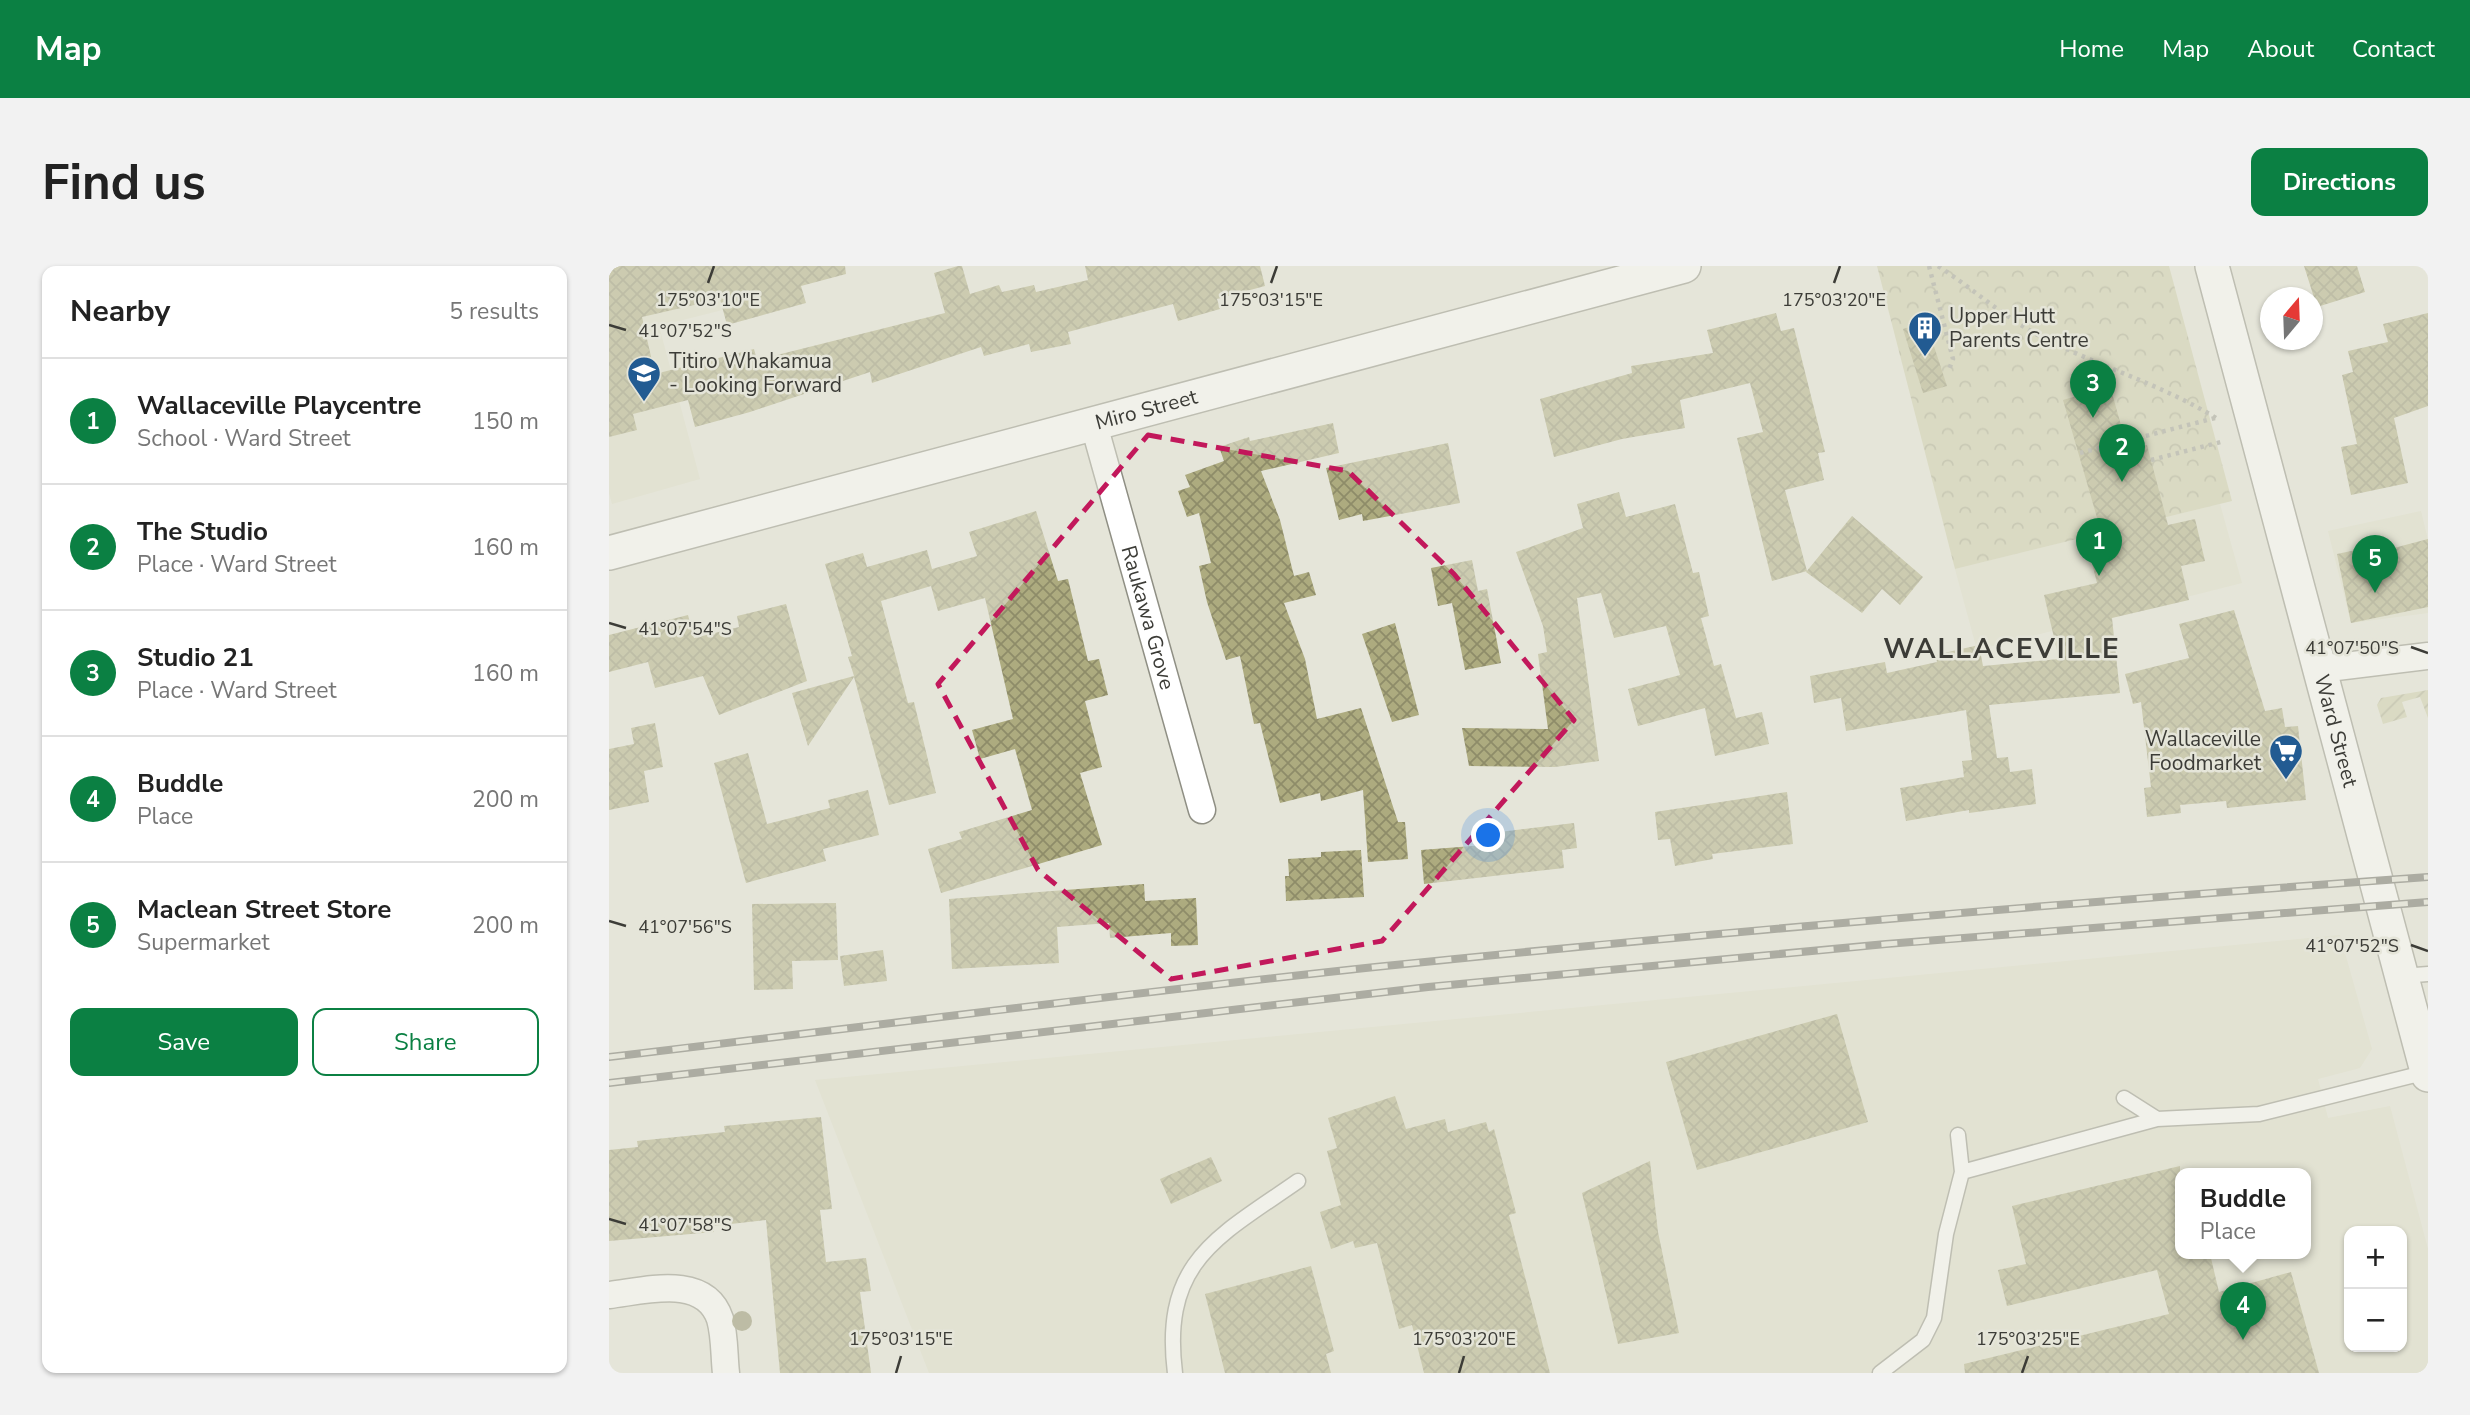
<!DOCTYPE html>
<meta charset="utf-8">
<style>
body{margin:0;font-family:"Nunito Sans",sans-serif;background:#f2f2f2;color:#222}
.controls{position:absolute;right:21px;bottom:21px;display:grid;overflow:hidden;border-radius:14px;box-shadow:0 2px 5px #0004}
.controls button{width:63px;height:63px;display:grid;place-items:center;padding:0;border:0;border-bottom:2px solid #e0e0e0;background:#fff;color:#222;font:35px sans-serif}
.compass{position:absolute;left:1651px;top:21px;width:63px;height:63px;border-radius:50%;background:#fff;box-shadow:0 2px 5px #0004;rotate:19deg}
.you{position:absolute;left:880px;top:570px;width:24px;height:24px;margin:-18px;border:5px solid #fff;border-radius:50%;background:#1a73e8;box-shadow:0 0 0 10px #1a73e833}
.badge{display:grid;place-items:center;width:46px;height:46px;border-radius:50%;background:#0b8043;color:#fff;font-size:23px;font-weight:700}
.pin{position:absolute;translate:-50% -58px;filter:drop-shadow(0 2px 4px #0008)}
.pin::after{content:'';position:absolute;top:37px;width:24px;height:21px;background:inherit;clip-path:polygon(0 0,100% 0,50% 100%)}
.popup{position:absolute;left:1566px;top:902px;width:136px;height:91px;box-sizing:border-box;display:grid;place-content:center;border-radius:14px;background:#fff;filter:drop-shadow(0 2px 5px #0005);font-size:23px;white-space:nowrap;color:#767676}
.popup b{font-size:26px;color:#222}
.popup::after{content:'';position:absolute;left:50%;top:100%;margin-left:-14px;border:14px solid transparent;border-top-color:#fff}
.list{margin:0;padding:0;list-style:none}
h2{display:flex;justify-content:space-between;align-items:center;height:91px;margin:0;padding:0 28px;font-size:30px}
h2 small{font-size:23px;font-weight:400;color:#767676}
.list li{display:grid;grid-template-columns:46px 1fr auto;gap:21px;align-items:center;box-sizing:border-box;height:126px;padding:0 28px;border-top:2px solid #e0e0e0}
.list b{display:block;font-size:26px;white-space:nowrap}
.list p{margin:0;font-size:23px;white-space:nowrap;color:#767676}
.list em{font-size:23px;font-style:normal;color:#767676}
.actions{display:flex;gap:14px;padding:21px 28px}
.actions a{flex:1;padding:16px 0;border:2px solid #0b8043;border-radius:14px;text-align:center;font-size:24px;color:#0b8043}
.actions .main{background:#0b8043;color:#fff}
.map{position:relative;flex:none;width:1819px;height:1107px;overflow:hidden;border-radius:14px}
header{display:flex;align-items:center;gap:42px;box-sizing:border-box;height:98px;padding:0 35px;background:#0b8043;color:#fff}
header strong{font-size:33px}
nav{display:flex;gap:38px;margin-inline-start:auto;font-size:24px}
.intro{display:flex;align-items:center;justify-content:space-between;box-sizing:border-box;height:168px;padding:0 42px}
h1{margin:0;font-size:49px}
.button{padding:18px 32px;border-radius:14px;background:#0b8043;color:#fff;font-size:24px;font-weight:700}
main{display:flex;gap:42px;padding:0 42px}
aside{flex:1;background:#fff;border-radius:14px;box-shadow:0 2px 5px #0004}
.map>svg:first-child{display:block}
</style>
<header>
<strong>Map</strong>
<nav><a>Home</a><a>Map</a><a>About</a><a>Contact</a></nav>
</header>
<div class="intro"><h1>Find us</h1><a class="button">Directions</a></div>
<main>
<aside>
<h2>Nearby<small>5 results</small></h2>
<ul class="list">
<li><span class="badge">1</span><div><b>Wallaceville Playcentre</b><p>School · Ward Street</p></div><em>150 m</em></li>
<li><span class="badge">2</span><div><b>The Studio</b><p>Place · Ward Street</p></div><em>160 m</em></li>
<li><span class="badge">3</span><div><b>Studio 21</b><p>Place · Ward Street</p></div><em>160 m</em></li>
<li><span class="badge">4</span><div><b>Buddle</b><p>Place</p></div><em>200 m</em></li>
<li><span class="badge">5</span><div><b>Maclean Street Store</b><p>Supermarket</p></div><em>200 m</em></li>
</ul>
<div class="actions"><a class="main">Save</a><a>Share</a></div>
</aside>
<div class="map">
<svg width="1819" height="1107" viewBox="0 0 1819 1107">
<defs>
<pattern id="forest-crowns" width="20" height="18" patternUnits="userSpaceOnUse" patternTransform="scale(1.75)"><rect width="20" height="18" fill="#cccca9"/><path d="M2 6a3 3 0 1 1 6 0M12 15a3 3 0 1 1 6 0" fill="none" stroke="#a7a78a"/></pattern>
<pattern id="garden-furrows" width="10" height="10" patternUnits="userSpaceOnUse" patternTransform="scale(1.75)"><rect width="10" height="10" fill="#cccca9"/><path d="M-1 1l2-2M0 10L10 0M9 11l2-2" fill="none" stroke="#a7a78a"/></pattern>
<pattern id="building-cross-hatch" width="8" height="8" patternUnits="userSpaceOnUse" patternTransform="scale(1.75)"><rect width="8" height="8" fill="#adab7f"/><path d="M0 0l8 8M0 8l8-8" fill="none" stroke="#8e8c69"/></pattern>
</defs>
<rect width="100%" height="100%" fill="#e5e5d9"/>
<path fill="#ddddc9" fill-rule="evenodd" d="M0 0 137 38 50 60 91 213 3 238 0 227Z
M1611 238 1633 317 1368 384 1346 303Z
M1812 245 1819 274V347L1742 357 1719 265Z
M1731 669 1763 783 1751 802 1709 813 1719 852 1781 840 1819 983V1107H320L206 814ZM1571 908H1697V988H1571ZM1740 965H1793V1081H1740Z"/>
<path fill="url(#forest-crowns)" d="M1268 0H1560L1623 235 1346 303Z"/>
<path fill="url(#garden-furrows)" d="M1819 424V452L1811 431 1793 436 1798 451 1774 458 1768 439 1772 432Z"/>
<path fill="url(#building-cross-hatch)" d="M0 0H236L237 8 192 20 197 37 118 59 111 33 33 51 46 108 145 83 148 94 336 47 325 7 349 0H353L361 28 390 19 393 26 425 19 427 26 479 14 476 0H651L656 20 608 33 611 43 569 55 564 38 459 66 462 78 422 86 420 78 375 90 372 81 263 117 261 106 141 146 86 161 79 134 24 148 28 164 0 171Z
M1695 0H1748L1756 26 1708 41Z
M1167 47 1172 65 1185 62 1216 186 1209 187 1215 214 1176 224 1198 305 1163 315 1128 172 1154 166 1141 117 1071 134 1076 162 1013 173 945 191 931 133 1023 107 1022 100 1104 87 1098 64Z
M1819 47V140L1785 152 1799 217 1742 229 1732 181 1748 178 1733 109 1744 106 1739 85 1779 76 1774 58Z
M1317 56 1338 120 1314 127 1294 63Z
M1501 120 1519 184 1538 179 1559 259 1586 253 1596 295 1572 300 1580 334 1503 352 1511 427 1380 439 1388 492 1399 491 1401 506 1423 503 1427 538 1360 547V544L1297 555 1291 522 1355 511 1353 495 1363 494 1357 444 1237 465 1232 432 1205 437 1201 410 1276 396 1278 407 1328 396 1326 389 1370 379 1374 400 1450 393 1435 329 1488 317 1477 273 1493 269 1454 134Z
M724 157 730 187 652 205 671 254 685 310 700 306 707 329 675 337 696 393 708 453 752 442 789 556H796L799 593 759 596 754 524 712 535 711 527 671 537 651 457 645 458 631 390 617 394 598 336 590 300 602 297 590 247 578 251 569 225 581 221 576 209 615 195 610 181 640 171 641 175Z
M839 177 851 237 754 255 753 248 730 254 717 202Z
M1010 226 1017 251 1066 238 1084 307 1090 306 1100 350 1092 352 1105 400 1112 398 1127 452 1153 446 1160 478 1106 490 1096 442 1029 460 1019 423 1071 409 1057 360 1005 372 992 327 968 332 990 495 946 501 860 500 853 462 939 463 929 388 938 386 934 360 907 286 974 262 968 238Z
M427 245 449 315 459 313 479 395 490 393 499 429 476 435 493 501 471 507 493 579 332 627 319 583 353 573 350 566 423 544 406 483 371 493 363 464 404 453 376 332 329 345 322 320 272 335 299 437 305 436 327 527 280 539 245 411 199 480 183 427 245 410 239 391 243 390 216 298 254 287 258 301 318 284 323 303 368 290 360 266Z
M1243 250 1314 311 1291 339 1273 323 1253 347 1197 306Z
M1819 273V341L1742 357 1728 288 1780 277 1781 283Z
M863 294 869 325 878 323 892 397 856 404 843 337 829 340 822 302Z
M177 338 198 415 110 449 94 410 46 422 39 396 0 406V369L79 349 85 372 130 361 128 350Z
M1625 344 1656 445 1673 442 1676 461 1689 460 1697 534 1618 542 1617 535 1571 539 1572 547 1538 551 1535 522 1542 521 1532 436 1524 438 1516 408 1580 392 1570 358Z
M786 357 810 449 783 456 753 368Z
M46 457 54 501 35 505 40 536 0 544V483L25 478 22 462Z
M139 487 158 558 221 542 219 534 259 524 270 569 214 583 217 595 137 617 105 497Z
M1178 526 1184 578 1103 588 1104 593 1066 600 1061 573 1049 574 1046 546Z
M965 557 968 582 953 584 955 602 815 618 812 584 876 579 874 568Z
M752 584 755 631 677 635 676 610H680L679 593 712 591V586Z
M535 618 536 635 587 632 589 679 562 680V667L501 672 500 657 448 661 450 697 343 703 340 633Z
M227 637 229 694 183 695 184 723 145 724 143 638Z
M274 684 278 715 235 720 231 690Z
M1228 748 1259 856 1088 904 1057 796Z
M786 830 797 863 836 853 839 866 877 856 880 866 885 863 907 947 900 949 941 1107H815L803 1059 790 1063 768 977 746 982 744 975 722 983 711 946 732 939 718 885 728 882 719 852Z
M212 851 223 943 211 944 217 996 257 992 262 1025 251 1026 262 1107H171L157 954 104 960 105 966 0 975V884L29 881 28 875 116 866 115 860Z
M602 891 613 915 562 938 551 913Z
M1041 895 1049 966 1070 1067 1009 1078 973 927Z
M1571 900V988H1601L1610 1026 1682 1006 1710 1107H1356L1355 1098 1560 1048 1548 1004 1398 1040 1389 1004 1417 998 1403 940Z
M702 1000 725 1085 717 1088 722 1107H616L596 1028Z"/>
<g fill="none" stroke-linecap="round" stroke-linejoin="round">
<g stroke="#8f8f84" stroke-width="17">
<path id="service" d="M1793 710 1819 708
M1515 832 1548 853
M1349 869 1353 906
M566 1107C552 995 609 971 689 915
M1271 1107 1314 1074 1325 1052 1337 968 1353 906 1548 853 1650 848 1818 806"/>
</g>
<g stroke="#8f8f84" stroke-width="29">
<g id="minor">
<path id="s1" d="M485 159 593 544"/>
<path d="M1711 403 1819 390"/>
<path d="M0 1029C35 1025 96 1007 111 1053 116 1070 115 1090 117 1107"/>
</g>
</g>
<g stroke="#8f8f84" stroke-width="36">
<g id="tertiary">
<path id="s2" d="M1603 0 1819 809"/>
<path id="s3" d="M0 287 1075 0"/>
</g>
</g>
<path stroke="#9c9c93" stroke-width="4.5" stroke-dasharray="3.5 5" stroke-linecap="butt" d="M1320 0 1344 93 1339 106
M1329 0C1363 22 1391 48 1427 68 1485 99 1550 117 1607 152
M1471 187 1606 152
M1542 194 1612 176"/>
<use href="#service" stroke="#fff" stroke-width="14"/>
<use href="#minor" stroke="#fff" stroke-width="26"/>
<use href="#tertiary" stroke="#fff" stroke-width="33"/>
<g stroke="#676761" stroke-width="8">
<path id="rail" d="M0 791C255 761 511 728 766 701 1117 665 1468 636 1819 611
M0 817 819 721 1277 678 1819 636"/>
</g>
<use href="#rail" stroke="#e5e5d9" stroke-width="5" stroke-dasharray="16" stroke-linecap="butt"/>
</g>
<circle fill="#8c8b67" cx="133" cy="1055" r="10"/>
<path d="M0 0H1819V1107H0ZM539 169 739 205 845 308 965 454 773 675 562 713 429 604 329 418Z" fill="#e5e5d9" fill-opacity=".55" fill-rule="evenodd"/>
<path fill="none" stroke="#c2185b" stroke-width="5" stroke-dasharray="14 9" stroke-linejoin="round" d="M539 169 739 205 845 308 965 454 773 675 562 713 429 604 329 418Z"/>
<path fill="none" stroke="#3c3c37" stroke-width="2.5" d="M99 17 105 0M662 17 668 0M1225 17 1231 0M0 59 17 64M0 357 17 362M1802 381 1819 387M0 655 17 660M1802 679 1819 685M0 953 17 958M287 1107 292 1090M850 1107 855 1090M1413 1107 1419 1090"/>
<defs>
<g id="building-pin" transform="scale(1.75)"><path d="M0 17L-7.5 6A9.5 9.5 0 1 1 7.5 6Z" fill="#225b92" stroke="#e5e5d9"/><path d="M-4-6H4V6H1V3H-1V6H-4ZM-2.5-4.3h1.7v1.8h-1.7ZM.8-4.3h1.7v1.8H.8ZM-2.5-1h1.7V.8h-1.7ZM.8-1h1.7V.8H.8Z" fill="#fff"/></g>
<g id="school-pin" transform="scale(1.75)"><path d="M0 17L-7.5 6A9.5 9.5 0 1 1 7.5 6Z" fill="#225b92" stroke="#e5e5d9"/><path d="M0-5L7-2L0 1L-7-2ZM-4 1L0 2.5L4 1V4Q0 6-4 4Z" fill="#fff"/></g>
<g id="supermarket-pin" transform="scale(1.75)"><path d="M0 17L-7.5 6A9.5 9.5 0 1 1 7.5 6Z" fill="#225b92" stroke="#e5e5d9"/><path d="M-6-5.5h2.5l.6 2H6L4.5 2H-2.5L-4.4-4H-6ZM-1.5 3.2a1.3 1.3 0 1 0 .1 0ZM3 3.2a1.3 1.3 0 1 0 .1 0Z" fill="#fff"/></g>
</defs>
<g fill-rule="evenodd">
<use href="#building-pin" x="1316" y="62"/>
<use href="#school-pin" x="35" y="107"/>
<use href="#supermarket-pin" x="1677" y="485"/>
</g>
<g text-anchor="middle" stroke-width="5" stroke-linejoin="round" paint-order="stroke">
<g font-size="21" fill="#3c3c37" stroke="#e5e5d9" text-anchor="start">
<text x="1340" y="57">Upper Hutt<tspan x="1340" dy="24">Parents Centre</tspan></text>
<text x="60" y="102">Titiro Whakamua<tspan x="60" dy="24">- Looking Forward</tspan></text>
<text x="1652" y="480" text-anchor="end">Wallaceville<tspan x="1652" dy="24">Foodmarket</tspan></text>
</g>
<g font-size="21" fill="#3c3c37" stroke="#e5e5d9">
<text dy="7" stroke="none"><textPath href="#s3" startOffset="556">Miro Street</textPath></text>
<text dy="7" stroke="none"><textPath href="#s1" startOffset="200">Raukawa Grove</textPath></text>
<text dy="7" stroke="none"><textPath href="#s2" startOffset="481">Ward Street</textPath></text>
</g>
<g font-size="28" font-weight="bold" letter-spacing="2" fill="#3c3c37" stroke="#e5e5d9">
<text x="1393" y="392">WALLACEVILLE</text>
</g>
</g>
<g font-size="18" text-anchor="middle" fill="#3c3c37" stroke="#e5e5d9" stroke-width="5" stroke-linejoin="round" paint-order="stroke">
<text x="99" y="40">175°03'10"E</text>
<text x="662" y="40">175°03'15"E</text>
<text x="1225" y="40">175°03'20"E</text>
<text x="76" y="71">41°07'52"S</text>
<text x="76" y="369">41°07'54"S</text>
<text x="1743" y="388">41°07'50"S</text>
<text x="76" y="667">41°07'56"S</text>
<text x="1743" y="686">41°07'52"S</text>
<text x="76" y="965">41°07'58"S</text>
<text x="292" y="1079">175°03'15"E</text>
<text x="855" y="1079">175°03'20"E</text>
<text x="1419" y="1079">175°03'25"E</text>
</g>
</svg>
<div class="controls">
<button>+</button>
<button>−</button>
</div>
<svg class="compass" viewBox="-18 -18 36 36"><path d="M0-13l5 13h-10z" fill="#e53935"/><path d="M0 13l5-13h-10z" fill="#767676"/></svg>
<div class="you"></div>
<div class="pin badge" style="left:1490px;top:310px">1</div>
<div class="pin badge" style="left:1513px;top:216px">2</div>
<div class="pin badge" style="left:1484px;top:152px">3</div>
<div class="pin badge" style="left:1634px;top:1074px">4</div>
<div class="popup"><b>Buddle</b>Place</div>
<div class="pin badge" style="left:1766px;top:327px">5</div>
</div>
</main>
